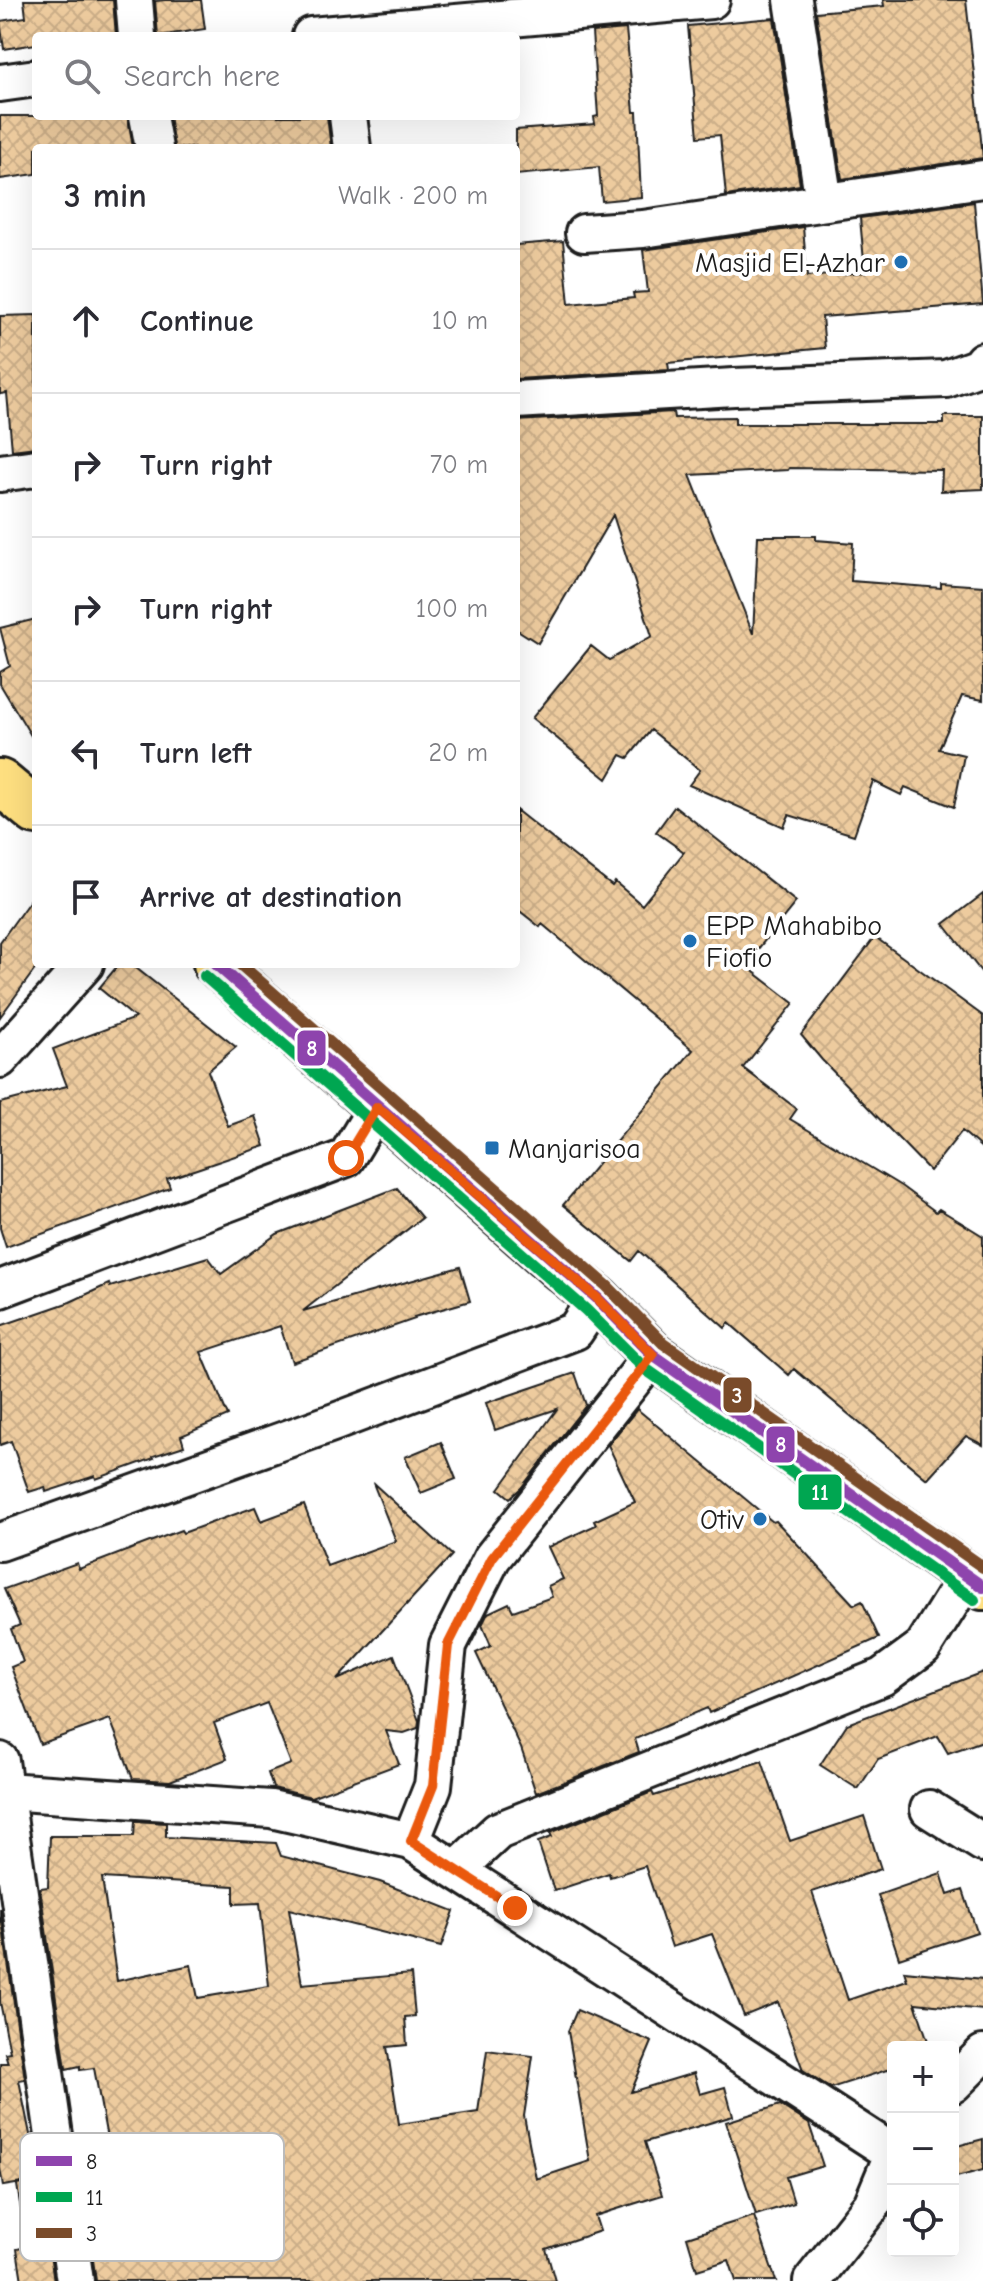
<!DOCTYPE html>
<meta charset="utf-8">
<style>
body{margin:0;font-family:"Comic Neue",sans-serif;background:#f7f7f7;color:#2b2b33}
.controls{position:absolute;right:24px;bottom:24px;display:grid;overflow:hidden;border-radius:8px;box-shadow:0 8px 32px #0002}
.controls button{width:72px;height:72px;display:grid;place-items:center;padding:0;border:0;border-bottom:2px solid #e1e1e2;background:#fff;color:#2b2b33;font:40px sans-serif}
.stop{position:absolute;width:24px;height:24px;margin:-18px;border:6px solid #ea580c;border-radius:50%;background:#fff}
.stop.end{background:#ea580c;border-color:#fff;box-shadow:0 2px 8px #0008}
.list{margin:0;padding:0;list-style:none}
h2{display:flex;justify-content:space-between;align-items:center;height:104px;margin:0;padding:0 32px;font-size:34px}
h2 small{font-size:26px;font-weight:400;color:#7c7c81}
.list li{display:grid;grid-template-columns:52px 1fr auto;gap:24px;align-items:center;box-sizing:border-box;height:144px;padding:0 32px;border-top:2px solid #e1e1e2}
.list b{display:block;font-size:30px;white-space:nowrap}
.list em{font-size:26px;font-style:normal;color:#7c7c81}
.icon{flex:none;width:44px;height:44px;fill:none;stroke:currentColor;stroke-width:2;stroke-linecap:round;stroke-linejoin:round}
.map{position:relative;flex:none;width:983px;height:2281px;overflow:hidden}
.search{position:absolute;background:#fff;box-shadow:0 8px 32px #0002;left:32px;top:32px;width:488px;height:88px;display:flex;align-items:center;gap:20px;box-sizing:border-box;padding:0 28px;border-radius:8px;color:#7c7c81;font-size:30px}
.panel{position:absolute;background:#fff;box-shadow:0 8px 32px #0002;left:32px;top:144px;width:488px;height:824px;border-radius:8px}
.map>svg:first-child{display:block}
</style>
<div class="map">
<svg width="983" height="2281" viewBox="0 0 983 2281">
<defs>
<pattern id="building-cross-hatch" width="8" height="8" patternUnits="userSpaceOnUse" patternTransform="scale(2)"><rect width="8" height="8" fill="#edcb9e"/><path d="M0 0l8 8M0 8l8-8" fill="none" stroke="#cbae88"/></pattern>
</defs>
<rect width="100%" height="100%" fill="#fff"/>
<filter id="ink" filterUnits="userSpaceOnUse"><feTurbulence type="fractalNoise" baseFrequency=".0125" numOctaves="2"/><feDisplacementMap in="SourceGraphic" scale="16" xChannelSelector="R" yChannelSelector="G"/><feConvolveMatrix kernelMatrix="1 2 1 2 8 2 1 2 1" color-interpolation-filters="sRGB"/></filter>
<g filter="url(#ink)">
<path fill="url(#building-cross-hatch)" stroke="#1c1c1c" stroke-width="2" fill-rule="evenodd" d="M24 0H113L116 36H36V44L4 49 0 21 26 17Z
M165 0H201L205 29 158 36 155 1Z
M883 0H966L983 158 842 179 816 12 884 6Z
M774 18 800 185 726 196 720 135 698 137 688 26Z
M626 29 634 112H637L641 197 602 201 599 167 516 175V130L595 124 594 117 598 116 592 32Z
M0 116H128L133 148H36V174L0 179Z
M169 116H327L331 148H174Z
M974 202 983 304 822 317 825 348 668 363 669 370 516 379V245L563 241 569 304 634 298 633 293 648 292 643 250 803 227 807 277 865 272 860 218Z
M36 315V447L12 450 7 393 0 394V316Z
M673 412 674 418 735 417V424H944V416H983V489L941 491 942 470 789 468 788 470 690 475 753 634 758 536H816V540L853 543 851 581 941 588V583L983 586V700L962 696 939 749 964 755 954 807 905 787 901 795 873 781 854 835 789 815 784 827 689 785 700 770 651 730 628 758 621 755 607 779 532 718 591 646 609 660 652 636 613 515 538 643 516 629V421Z
M36 619V744L0 684V672L10 666 0 628Z
M675 806 796 902 745 965 794 1003 743 1068 797 1109 790 1119 901 1186 936 1212 939 1209 983 1236V1445L966 1436 927 1479 794 1369 789 1375 729 1323 725 1328 639 1251 631 1261 563 1205 693 1050 542 924 540 927 516 908V810L612 886 615 882 642 905 684 852 656 832Z
M36 892V968L0 1017V942Z
M983 894V974L944 924Z
M875 937 983 1016V1149L962 1131 930 1171 822 1060 801 1035Z
M119 964H131L236 1047 208 1071 228 1126 255 1116 265 1146 167 1179 170 1188 6 1247 0 1228V1103L67 1086 53 1049 135 1018 99 988Z
M397 1188 422 1218 303 1311 460 1267 470 1301 414 1317 415 1319 292 1362 280 1326 201 1352 228 1416 181 1436 184 1446 153 1456 154 1458 96 1479 95 1476 46 1492 45 1487 29 1492 11 1441 0 1445V1326L70 1302 109 1284 110 1287 208 1257 221 1274 277 1234Z
M575 1373 586 1405 521 1488 510 1498 499 1489 557 1409 495 1430 486 1403Z
M637 1409 773 1522 776 1521 854 1605 862 1601 879 1638 709 1713 707 1708 635 1739 639 1752 536 1793 521 1748 476 1653 491 1646 482 1625 488 1613 509 1603 513 1611 552 1597 548 1586 563 1579 548 1547 596 1525 594 1521 635 1502 608 1445Z
M441 1442 456 1479 421 1493 405 1457Z
M373 1483 452 1555 337 1680 394 1655 419 1721 418 1728 404 1733 386 1731 399 1764 311 1797 273 1788 268 1773 291 1764 267 1703 214 1723 227 1759 170 1781 133 1779 110 1719 40 1744 11 1667 23 1662 11 1629 20 1625 4 1589 77 1563 79 1569 181 1530 183 1533 255 1507 261 1521 304 1505 327 1566 396 1541Z
M983 1672V1741L948 1753 938 1736 878 1759 858 1789 820 1765 847 1724Z
M762 1761 790 1841 864 1816 881 1869 812 1892 848 2000 907 1980 904 1971 983 1979V2010L915 2003 930 2047H893V2068L831 2088 803 2070 778 2002 744 2016 712 1934 672 1947 645 1866 610 1877 609 1873 554 1891 538 1842 552 1837 550 1833 652 1792 654 1796Z
M135 1821 166 1823V1837L276 1843 281 1856 380 1882 454 1911 441 1947 289 1909 302 1984 411 1974 415 2016 405 2017 407 2045 387 2047 399 2124 478 2112 487 2050 533 2056 524 2116 536 2179 590 2161 568 2031 577 2010 652 2042 631 2092 694 2073 700 2094 725 2087 733 2116 645 2142 662 2195 595 2216 600 2231 546 2249 555 2281H96L80 2169 106 2162 121 2223 180 2205 159 2140 109 2149 94 2068 80 2070V2066L66 2069 40 1888 48 1887 50 1836H134ZM102 1878 234 1886V1904L260 1903 269 1986 198 1998 191 1965 117 1981Z
M941 1873 948 1895 963 1890 977 1932 899 1958 878 1895Z
M0 1908 25 2079 19 2080 39 2179 54 2281H22L17 2249 27 2247 17 2185 34 2181 3 2186 0 2168V2063H8L5 2053 10 2052 0 2002Z
M780 2105 809 2124 823 2166 786 2177 794 2203 756 2215 726 2122Z
M983 2139V2170L953 2178V2147Z
M754 2216 776 2281H736L729 2260 697 2270 687 2237Z"/>
<g fill="none" stroke-linecap="round" stroke-linejoin="round">
<g stroke="#1c1c1c" stroke-width="42">
<path id="street" d="M134 0 137 36
M793 0 824 202
M311 36 711 0
M0 83 36 78
M148 116 154 148
M348 116 352 148
M584 233 643 229 983 179
M516 400 734 387 946 379 979 367 983 361
M0 473 36 468
M0 1059 85 964
M0 1289 346 1158 377 1107
M0 1542 335 1422 575 1331 597 1298
M0 1761 75 2281
M5 1791 271 1809 411 1841 893 2153
M929 1809 983 1843
M411 1841 433 1786 448 1645 492 1558 653 1355
M456 1870 498 1831 882 1677 923 1647 966 1578
M953 2084 983 2054
M812 2281 872 2205 893 2155"/>
</g>
<g stroke="#1c1c1c" stroke-width="50">
<path id="primary" d="M0 782 36 812
M216 964 559 1267 597 1298 653 1355 983 1587"/>
</g>
<use href="#street" stroke="#fff" stroke-width="36"/>
<use href="#primary" stroke="#fedf80" stroke-width="44"/>
<g stroke="#fff" stroke-width="18">
<path id="bus-1" d="M216 964 597 1298 653 1355 983 1587"/>
</g>
<g stroke="#fff" stroke-width="18">
<path id="bus-2" d="M205 976 586 1310 644 1368 974 1600"/>
</g>
<g stroke="#fff" stroke-width="18">
<path id="bus-3" d="M240 964 607 1286 663 1343 983 1567"/>
</g>
<use href="#bus-1" stroke="#8e44ad" stroke-width="12"/>
<use href="#bus-2" stroke="#00a651" stroke-width="12"/>
<use href="#bus-3" stroke="#7a4b2a" stroke-width="12"/>
</g>
</g>
<g fill="none" stroke-linecap="round" stroke-linejoin="round" filter="url(#ink)">
<path stroke="#ea580c" stroke-width="10" d="M346 1158 377 1107 597 1298 653 1355 492 1558 448 1645 433 1786 411 1841 515 1908"/>
</g>
<g fill="#1f6fb2" stroke="#fff" stroke-width="3">
<circle cx="901" cy="262" r="8"/>
<circle cx="690" cy="941" r="8"/>
<rect x="484" y="1140" width="16" height="16" rx="4"/>
<circle cx="760" cy="1519" r="8"/>
</g>
<g text-anchor="middle" stroke-width="8" stroke-linejoin="round" paint-order="stroke">
<g font-size="28" fill="#1c1c1c" stroke="#fff" text-anchor="end">
<text x="885" y="272">Masjid El-Azhar</text>
<text x="706" y="935" text-anchor="start">EPP Mahabibo<tspan x="706" dy="32">Fiofio</tspan></text>
<text x="508" y="1158" text-anchor="start">Manjarisoa</text>
<text x="744" y="1529">Otiv</text>
</g>
</g>
<rect x="20" y="2133" width="264" height="128" rx="12" fill="#fff" stroke="#bbb" stroke-width="2"/>
<rect x="36" y="2156" width="36" height="10" fill="#8e44ad"/>
<rect x="36" y="2192" width="36" height="10" fill="#00a651"/>
<rect x="36" y="2228" width="36" height="10" fill="#7a4b2a"/>
<g font-size="22" fill="#1c1c1c">
<text x="86" y="2169">8</text>
<text x="86" y="2205">11</text>
<text x="86" y="2241">3</text>
</g>
<g stroke="#fff" stroke-width="3">
<rect x="296" y="1029" width="31" height="38" rx="8" fill="#8e44ad"/>
<rect x="722" y="1376" width="31" height="38" rx="8" fill="#7a4b2a"/>
<rect x="765" y="1425" width="31" height="39" rx="8" fill="#8e44ad"/>
<rect x="797" y="1473" width="46" height="38" rx="8" fill="#00a651"/>
</g>
<g font-size="22" text-anchor="middle" font-weight="bold" fill="#fff">
<text x="312" y="1056">8</text>
<text x="737" y="1403">3</text>
<text x="781" y="1452">8</text>
<text x="820" y="1500">11</text>
</g>
</svg>
<div class="controls">
<button>+</button>
<button>−</button>
<button><svg class="icon" aria-label="locate" viewBox="0 0 24 24"><circle cx="12" cy="12" r="6"/><path d="M12 2v4M12 18v4M2 12h4M18 12h4"/></svg></button>
</div>
<div class="stop" style="left:346px;top:1158px"></div>
<div class="stop end" style="left:515px;top:1908px"></div>
<div class="search"><svg class="icon" aria-label="search" viewBox="0 0 24 24"><circle cx="10" cy="10" r="6"/><path d="M15 15l6 6"/></svg>Search here</div>
<section class="panel">
<h2>3 min<small>Walk · 200 m</small></h2>
<ul class="list">
<li><svg class="icon" aria-label="ahead" viewBox="0 0 24 24"><path d="M12 20V5M6 11l6-6 6 6"/></svg><div><b>Continue</b></div><em>10 m</em></li>
<li><svg class="icon" aria-label="right" viewBox="0 0 24 24"><path d="M7 20v-9h11M14 6l5 5-5 5"/></svg><div><b>Turn right</b></div><em>70 m</em></li>
<li><svg class="icon" aria-label="right" viewBox="0 0 24 24"><path d="M7 20v-9h11M14 6l5 5-5 5"/></svg><div><b>Turn right</b></div><em>100 m</em></li>
<li><svg class="icon" aria-label="left" viewBox="0 0 24 24"><path d="M17 20v-9H6M10 6l-5 5 5 5"/></svg><div><b>Turn left</b></div><em>20 m</em></li>
<li><svg class="icon" aria-label="arrive" viewBox="0 0 24 24"><path d="M6 21V4h12l-3 4 3 4H6"/></svg><div><b>Arrive at destination</b></div></li>
</ul>
</section>
</div>
